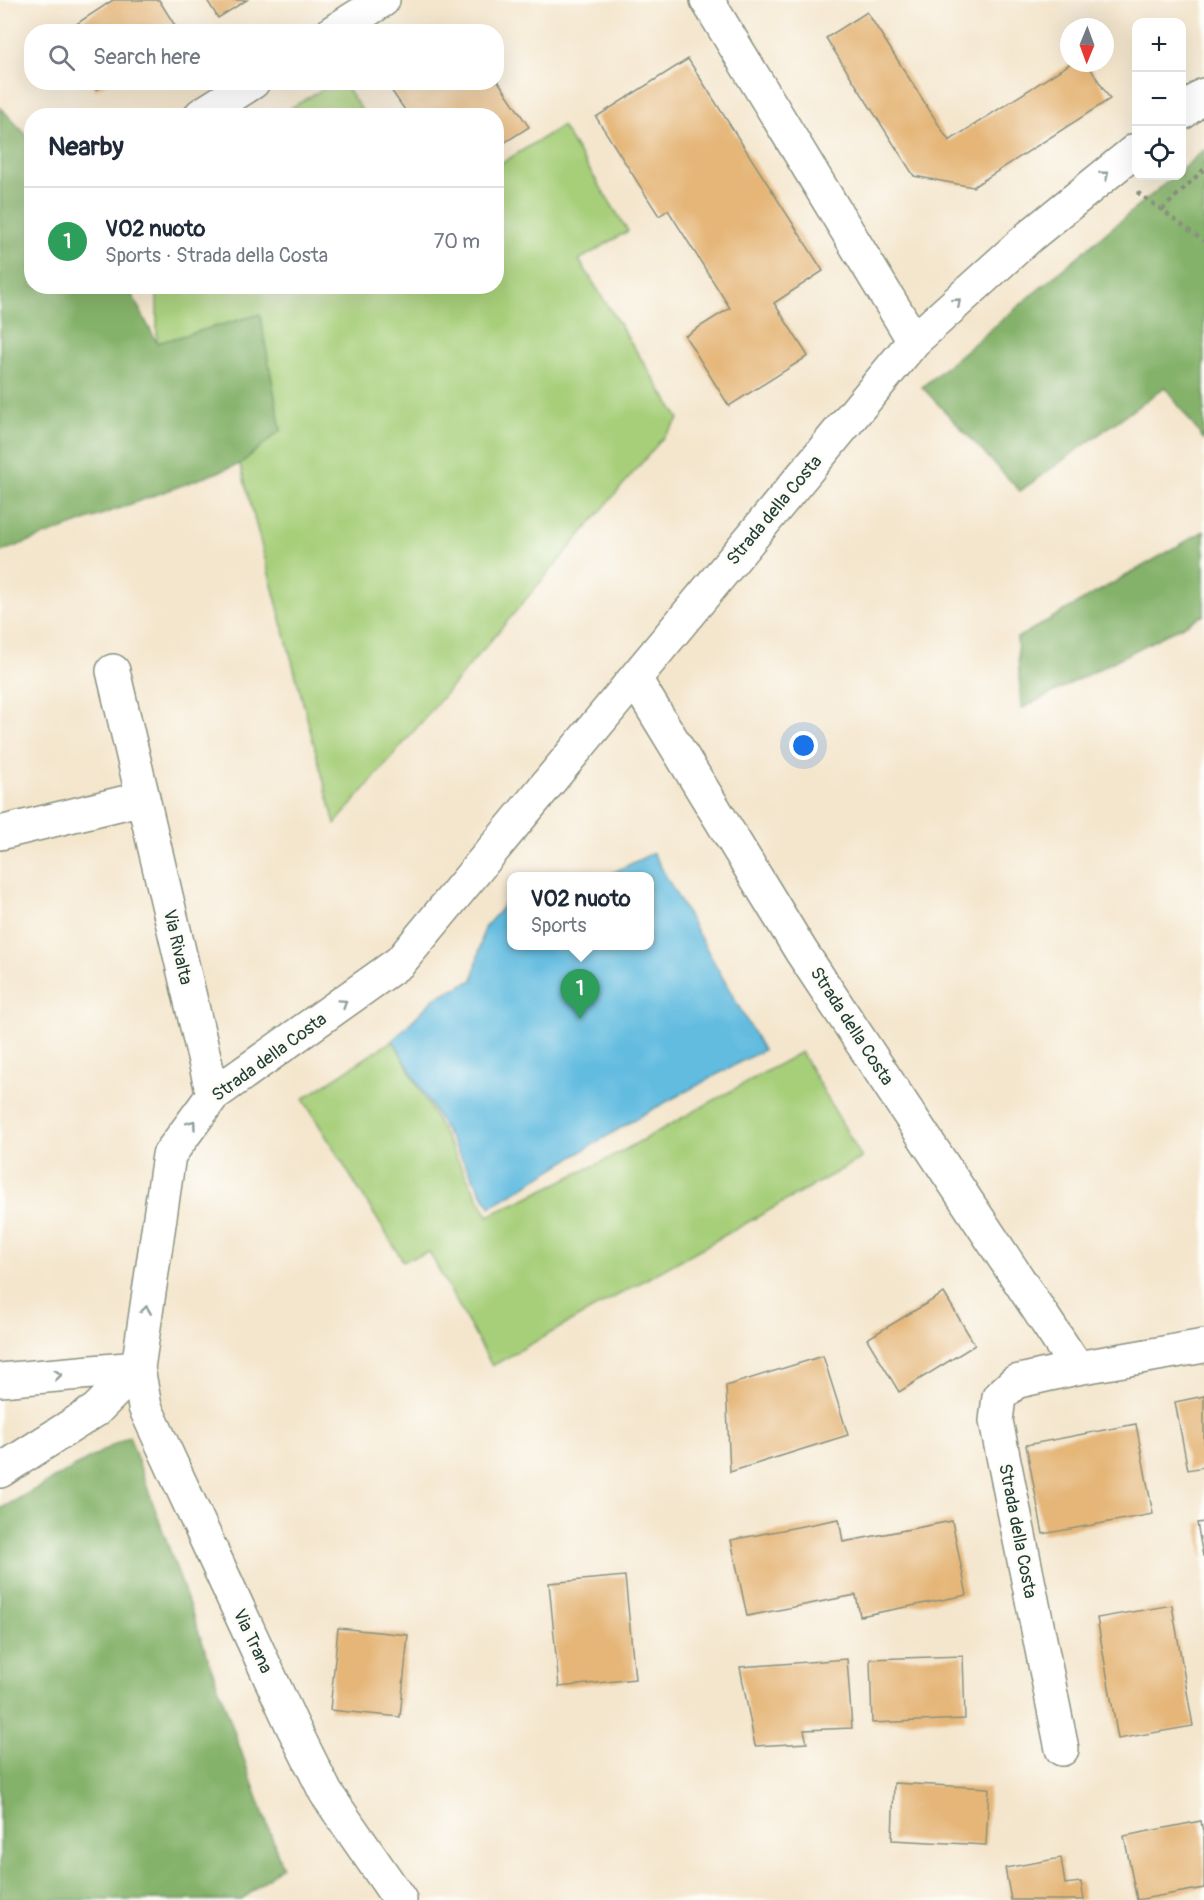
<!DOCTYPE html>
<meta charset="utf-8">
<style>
body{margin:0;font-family:Pangolin,sans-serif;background:#f2f2f3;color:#1f2937}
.controls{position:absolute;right:18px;top:18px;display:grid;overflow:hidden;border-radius:12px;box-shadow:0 6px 24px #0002}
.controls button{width:54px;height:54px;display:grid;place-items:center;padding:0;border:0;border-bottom:2px solid #e0e1e3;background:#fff;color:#1f2937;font:30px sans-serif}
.compass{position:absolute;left:1060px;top:18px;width:54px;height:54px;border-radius:50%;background:#fff;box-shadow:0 6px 24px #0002;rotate:181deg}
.you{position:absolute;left:804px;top:746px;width:21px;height:21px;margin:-15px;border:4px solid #fff;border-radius:50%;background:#1a73e8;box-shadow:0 0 0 9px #1a73e833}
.badge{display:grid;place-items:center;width:39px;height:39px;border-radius:50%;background:#111827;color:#fff;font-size:20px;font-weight:700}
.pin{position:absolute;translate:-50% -50px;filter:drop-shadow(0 2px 3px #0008)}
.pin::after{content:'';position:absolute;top:32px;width:21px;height:18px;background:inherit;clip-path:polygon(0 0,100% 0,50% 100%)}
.popup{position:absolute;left:507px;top:872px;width:147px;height:78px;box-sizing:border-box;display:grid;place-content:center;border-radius:12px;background:#fff;filter:drop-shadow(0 2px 4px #0005);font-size:20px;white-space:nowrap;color:#747a83}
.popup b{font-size:22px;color:#1f2937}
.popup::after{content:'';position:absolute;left:50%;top:100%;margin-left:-12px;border:12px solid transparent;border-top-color:#fff}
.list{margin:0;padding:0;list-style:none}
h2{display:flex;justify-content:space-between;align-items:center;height:78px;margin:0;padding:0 24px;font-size:26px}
h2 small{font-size:20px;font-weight:400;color:#747a83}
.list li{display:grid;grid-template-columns:39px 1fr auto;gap:18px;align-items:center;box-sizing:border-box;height:108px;padding:0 24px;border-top:2px solid #e0e1e3}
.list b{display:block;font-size:22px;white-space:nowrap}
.list p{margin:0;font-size:20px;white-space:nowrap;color:#747a83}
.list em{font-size:20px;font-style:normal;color:#747a83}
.icon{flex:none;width:33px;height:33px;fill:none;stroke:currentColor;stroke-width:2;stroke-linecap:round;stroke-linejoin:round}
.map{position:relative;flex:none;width:1204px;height:1900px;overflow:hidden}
.search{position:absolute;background:#fff;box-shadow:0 6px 24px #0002;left:24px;top:24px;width:480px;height:66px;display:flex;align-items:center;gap:15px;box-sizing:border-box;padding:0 21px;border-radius:24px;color:#747a83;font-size:22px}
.panel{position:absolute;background:#fff;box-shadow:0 6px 24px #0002;left:24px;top:108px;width:480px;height:186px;border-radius:24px}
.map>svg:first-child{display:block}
</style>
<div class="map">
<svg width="1204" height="1900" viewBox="0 0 1204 1900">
<rect width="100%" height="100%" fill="#fdfcf7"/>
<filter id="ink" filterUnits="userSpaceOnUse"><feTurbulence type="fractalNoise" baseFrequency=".0167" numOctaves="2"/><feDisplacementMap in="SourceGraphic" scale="12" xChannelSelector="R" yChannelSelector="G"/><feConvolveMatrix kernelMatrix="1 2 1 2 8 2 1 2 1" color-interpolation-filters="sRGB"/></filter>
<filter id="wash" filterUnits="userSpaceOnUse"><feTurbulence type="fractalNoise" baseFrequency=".008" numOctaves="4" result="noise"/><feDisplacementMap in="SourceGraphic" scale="24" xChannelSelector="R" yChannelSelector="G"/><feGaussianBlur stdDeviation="1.35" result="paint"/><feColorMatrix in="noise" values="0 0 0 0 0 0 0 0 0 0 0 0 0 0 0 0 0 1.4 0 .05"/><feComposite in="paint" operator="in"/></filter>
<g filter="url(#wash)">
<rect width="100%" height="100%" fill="#f4e6cd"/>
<path fill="#a7cf7a" stroke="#638657" stroke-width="1.5" d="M333 83H343L365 115H279Z
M562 126 628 231 579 260 679 419 335 824 240 464 281 429 157 343V287L496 286 497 166Z
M393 1040 488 1216 610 1158 801 1052 862 1158 492 1366 429 1252 403 1261 303 1099Z"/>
<path fill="#85b26a" stroke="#52784f" stroke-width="1.5" d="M0 107 31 140 32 286 128 287 157 343 260 314 281 430 240 464 0 552Z
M1204 150V440L1165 387 1020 491 922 387 1174 176H1182V169Z
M1204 531V615L1021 709 1017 638Z
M129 1436 282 1866 242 1900H0V1509Z"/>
<path fill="#62bce0" stroke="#407c8a" stroke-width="1.5" d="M653 853 763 1050 642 1115 490 1207 393 1040 436 997 473 980 484 928 501 909 507 898 511 899V946H649V876H606Z"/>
<g id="blocks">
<path fill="#e5b678" d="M113 0H159L179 32H64Z
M207 0H247L218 18Z
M867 12 949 141 1071 63H1087L1110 99 973 187 914 176 826 38Z
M688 59 823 271 774 303 808 356 729 406 685 336 730 308 668 210 659 216 596 117Z
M496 78 529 127 496 148V116H409L389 87 396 82H496Z
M91 82H108L96 90Z
M944 1293 975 1345 899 1392 867 1339Z
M823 1356 848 1435 730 1472 726 1386Z
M1204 1396V1467L1188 1470 1175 1402Z
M1136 1424 1153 1514 1043 1534 1026 1445Z
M839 1519 843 1542 952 1521 967 1595 860 1616 856 1595 747 1616 731 1540Z
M1204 1522V1556H1203L1197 1523Z
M625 1576 635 1679 559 1687 549 1583Z
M1172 1605 1193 1726 1118 1739 1097 1618Z
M338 1628 408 1635 400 1717 330 1710Z
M963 1656 965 1719 872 1723 870 1659Z
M847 1659 852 1728 804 1730 807 1743 755 1746 740 1667Z
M894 1783 989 1788 986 1845 892 1840Z
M1201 1821 1204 1837V1888L1137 1900 1124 1836Z
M1061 1858 1065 1884 1081 1882 1084 1900H1011L1005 1868Z"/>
</g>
</g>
<g filter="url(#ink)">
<use href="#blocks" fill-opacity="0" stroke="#8a9280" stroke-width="1.5"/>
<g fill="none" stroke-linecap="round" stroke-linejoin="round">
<g stroke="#8a9280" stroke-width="36">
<path id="minor" d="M707 0 914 341
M333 32 383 0
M1182 113 1204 95
M201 115 253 82
M113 671 213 1095
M635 679 801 951 1077 1368
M0 833 143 798
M138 1368 145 1407 292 1725 326 1793 400 1900
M0 1380 138 1368
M0 1471 96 1410 138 1368 169 1155 213 1095 400 962 914 341 1030 236 1136 150
M1062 1749 996 1421 999 1397 1015 1382 1077 1368 1204 1346"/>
</g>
<path stroke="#8a9280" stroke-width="4" stroke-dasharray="4.5 4.5" stroke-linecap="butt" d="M1137 192 1204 241
M1162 210 1204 169"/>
<use href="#minor" stroke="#fff" stroke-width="33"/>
</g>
<defs><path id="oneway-chevron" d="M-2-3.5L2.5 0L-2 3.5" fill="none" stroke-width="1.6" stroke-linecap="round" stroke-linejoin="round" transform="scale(1.5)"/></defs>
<g stroke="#8f9e9a">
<use href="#oneway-chevron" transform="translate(1105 175) rotate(-39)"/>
<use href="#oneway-chevron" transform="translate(957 302) rotate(-42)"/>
<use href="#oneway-chevron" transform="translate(343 1003) rotate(-35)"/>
<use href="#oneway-chevron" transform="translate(192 1124) rotate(-54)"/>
<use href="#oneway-chevron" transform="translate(146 1310) rotate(-82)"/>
<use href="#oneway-chevron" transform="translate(58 1375) rotate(-5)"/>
</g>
</g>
<g text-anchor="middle" stroke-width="6" stroke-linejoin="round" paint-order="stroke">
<g font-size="18" fill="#1f3d34" stroke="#fdfcf7">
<text transform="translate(774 510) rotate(-50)" y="6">Strada della Costa</text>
<text transform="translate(178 947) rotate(77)" y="6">Via Rivalta</text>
<text transform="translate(852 1026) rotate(57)" y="6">Strada della Costa</text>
<text transform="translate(269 1057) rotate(-36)" y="6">Strada della Costa</text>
<text transform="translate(1018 1531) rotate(79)" y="6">Strada della Costa</text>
<text transform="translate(253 1641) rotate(65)" y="6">Via Trana</text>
</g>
</g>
</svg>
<div class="controls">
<button>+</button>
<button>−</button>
<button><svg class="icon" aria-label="locate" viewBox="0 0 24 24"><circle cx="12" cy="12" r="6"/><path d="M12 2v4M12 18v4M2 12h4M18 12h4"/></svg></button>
</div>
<svg class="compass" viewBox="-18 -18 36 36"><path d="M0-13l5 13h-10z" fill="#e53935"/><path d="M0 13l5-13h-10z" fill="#747a83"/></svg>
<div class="you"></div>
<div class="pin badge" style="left:580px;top:1019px;background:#2e9e5b">1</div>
<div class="popup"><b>VO2 nuoto</b>Sports</div>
<div class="search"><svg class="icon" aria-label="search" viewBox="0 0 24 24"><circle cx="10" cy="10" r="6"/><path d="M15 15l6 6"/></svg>Search here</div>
<section class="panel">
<h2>Nearby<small></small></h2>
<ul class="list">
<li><span class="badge" style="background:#2e9e5b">1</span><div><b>VO2 nuoto</b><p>Sports · Strada della Costa</p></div><em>70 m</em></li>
</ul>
</section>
</div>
